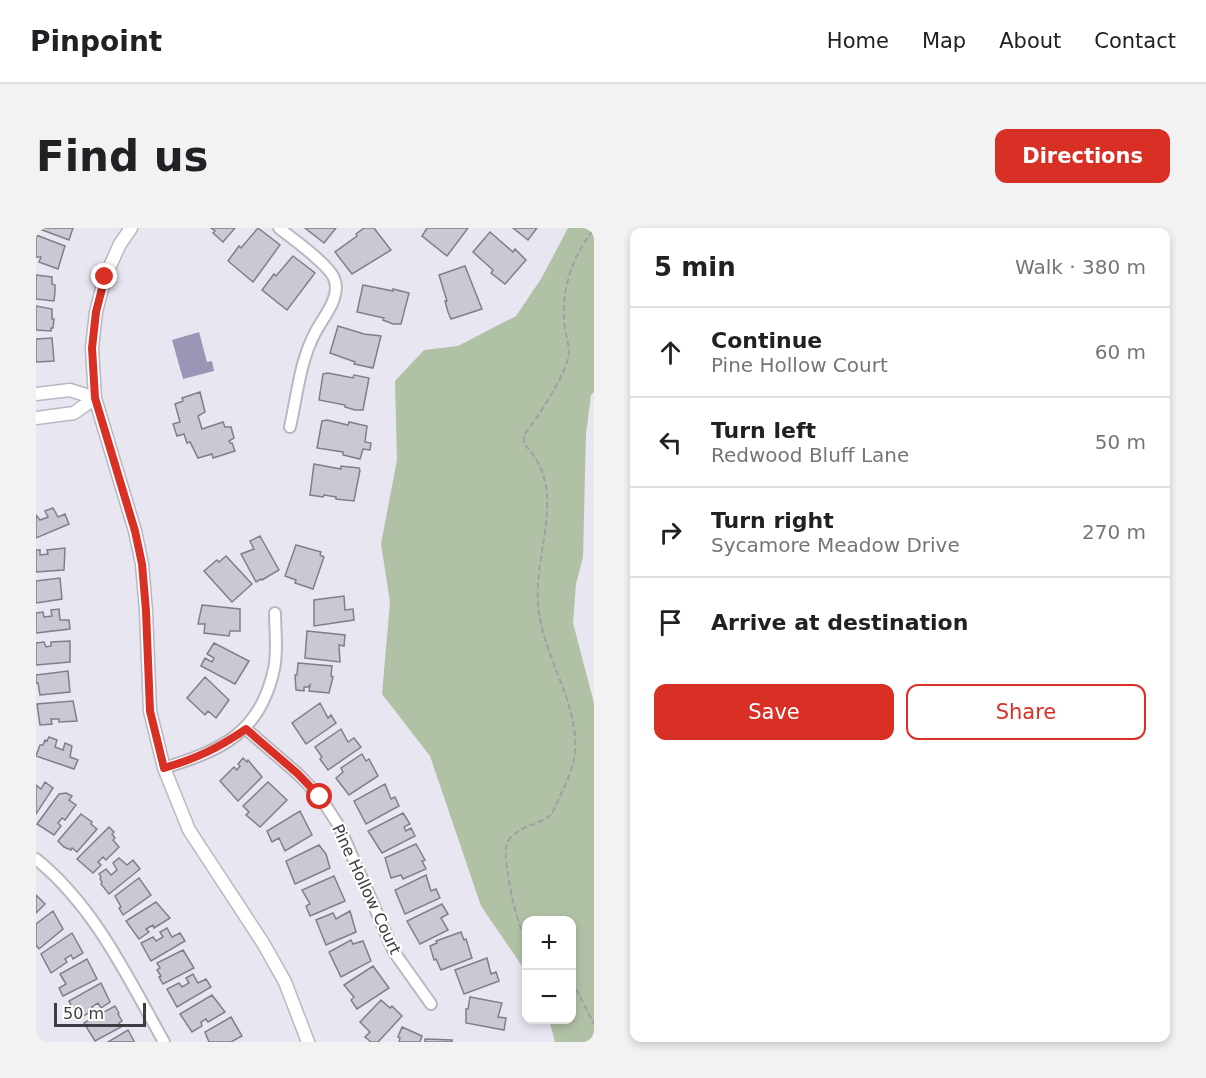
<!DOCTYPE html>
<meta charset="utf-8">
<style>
body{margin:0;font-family:"DejaVu Sans",sans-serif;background:#f2f2f2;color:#202124}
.controls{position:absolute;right:18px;bottom:18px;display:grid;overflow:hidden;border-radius:12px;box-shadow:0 3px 9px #0003}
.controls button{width:54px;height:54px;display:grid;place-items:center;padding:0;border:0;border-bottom:2px solid #e0e0e0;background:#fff;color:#202124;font:30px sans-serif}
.scale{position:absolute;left:18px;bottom:15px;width:92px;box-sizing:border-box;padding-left:6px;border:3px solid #3d3c40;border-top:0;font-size:16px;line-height:21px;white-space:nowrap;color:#3d3c40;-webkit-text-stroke:4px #fff;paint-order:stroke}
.stop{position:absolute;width:18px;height:18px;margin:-14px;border:4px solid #d93025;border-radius:50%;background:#fff}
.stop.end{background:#d93025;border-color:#fff;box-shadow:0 2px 6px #0008}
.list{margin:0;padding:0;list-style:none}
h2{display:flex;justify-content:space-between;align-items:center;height:78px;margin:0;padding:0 24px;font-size:26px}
h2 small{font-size:20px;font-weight:400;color:#757577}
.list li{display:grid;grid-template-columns:39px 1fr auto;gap:18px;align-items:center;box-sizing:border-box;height:90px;padding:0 24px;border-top:2px solid #e0e0e0}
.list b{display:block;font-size:22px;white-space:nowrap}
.list p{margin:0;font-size:20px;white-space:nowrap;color:#757577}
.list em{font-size:20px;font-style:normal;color:#757577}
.actions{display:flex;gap:12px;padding:18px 24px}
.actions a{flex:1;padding:14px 0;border:2px solid #d93025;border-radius:12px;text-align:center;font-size:21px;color:#d93025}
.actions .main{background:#d93025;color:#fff}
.icon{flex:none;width:33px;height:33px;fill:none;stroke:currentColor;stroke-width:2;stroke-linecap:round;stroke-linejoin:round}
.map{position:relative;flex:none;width:558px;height:814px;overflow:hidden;border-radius:12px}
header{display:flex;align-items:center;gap:36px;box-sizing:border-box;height:84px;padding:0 30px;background:#fff;border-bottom:2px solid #e0e0e0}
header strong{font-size:28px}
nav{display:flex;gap:33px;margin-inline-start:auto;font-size:21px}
.intro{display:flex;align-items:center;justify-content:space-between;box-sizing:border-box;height:144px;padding:0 36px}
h1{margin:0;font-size:42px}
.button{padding:15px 27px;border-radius:12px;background:#d93025;color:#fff;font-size:21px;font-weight:700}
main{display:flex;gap:36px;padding:0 36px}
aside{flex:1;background:#fff;border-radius:12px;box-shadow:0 3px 9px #0003}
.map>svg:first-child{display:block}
</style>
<header>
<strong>Pinpoint</strong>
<nav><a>Home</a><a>Map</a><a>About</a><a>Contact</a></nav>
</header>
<div class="intro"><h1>Find us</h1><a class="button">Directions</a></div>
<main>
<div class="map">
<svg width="558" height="814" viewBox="0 0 558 814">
<rect width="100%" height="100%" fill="#e8e6f1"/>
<path fill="#b0c1a5" d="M532 0H558V164L555 167 550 206 547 329 540 356 537 395 558 475V814H519L513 792H536V692H490V744L445 678 394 528 346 466 354 374 345 316 361 232 359 153 388 122 422 118 480 88 505 51Z"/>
<path fill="#9b95b6" d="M163 104 171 134 176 133 178 143 147 151 136 112Z"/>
<path fill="#cac9d3" stroke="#807e88" stroke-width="1.5" d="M1 0H37L33 12Z
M175 0H199L187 14 177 5 179 3Z
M222 0 244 17 217 54 192 33 203 18 205 20Z
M269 0H300L288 15Z
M328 0H338L355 22 316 46 299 24 321 8 320 6Z
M391 0H432L411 28 386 8Z
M477 0H501L492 12Z
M454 4 477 24 479 21 490 32 469 56 455 45 457 42 437 24Z
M0 7 29 18 22 41 3 34 5 29H0Z
M257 28 279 45 251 82 226 62 238 46 240 48Z
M429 38 446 81 415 91 412 84 409 73H411L403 47Z
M0 47 16 49V56L19 57V63L18 73 0 71Z
M327 57 357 63V61L373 65 365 96H357L347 92 348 90 321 84Z
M0 78 16 81V91H18L17 100H15V103L0 102Z
M302 98 328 106 345 108 337 140 318 136 319 134 294 125Z
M16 110 18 133 0 134V111Z
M292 145 317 150 318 147 333 150 327 182H319L309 179V177L283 172 287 146Z
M164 164 169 184 162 188 166 201 187 194 189 199H195L198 210 193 213 194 215H196L199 223 177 230 176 226 162 230 154 214 151 215 148 206 141 208 137 196 144 194 139 176 147 173 146 170Z
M291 192 312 197 313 194 331 198 329 214 335 215 334 222 327 221 324 231 307 227V224L281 220 286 193Z
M278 236 305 241V238L323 240 324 242 318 273 300 271V269L288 267 287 269 274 267Z
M17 280 22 289 29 286 33 296 0 310V287L4 292 12 289 9 283Z
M224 308 243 342 226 352 225 351 220 354 205 326 218 321 214 313Z
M260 317 285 324 284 327 288 329 277 361 259 355 260 352 249 348Z
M29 320 28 342 0 344V322H4V327L12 326 11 322Z
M190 328 216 356 196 374 168 343 181 332 183 334Z
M24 350 26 371 0 375V353Z
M308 368 309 382 317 381 318 392 278 398V372Z
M166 377 204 381V403H194L193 408 168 405 169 396H162Z
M23 381 24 392H33L34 401 0 405V385L7 384 8 389 16 388 15 382Z
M271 403 309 407 308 418 303 417 304 434 269 430Z
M34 413V434L0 437V415L8 414 10 419 15 418V414Z
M178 415 213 433 199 456 165 438 169 430 176 434 178 430 171 426Z
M262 435 296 438 295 448 297 449 293 465 273 463 274 457 272 459H268V463L260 462 259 447H261Z
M32 443 34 464 4 467 2 455H0V447Z
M169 449 193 472 180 490 172 483 169 487 151 470Z
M37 473 41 493 23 494V491H15L16 496 4 497 1 476Z
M284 475 292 490 295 487 300 495 270 516 256 495Z
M305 501 312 514 318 510 325 519 292 542 284 531 286 529 279 519Z
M13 509 21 512 19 519 27 522 29 515 36 518 34 529 42 532 38 541 0 528 4 517H7L9 512 11 513Z
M326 526 330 533 333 531 342 548 313 567 300 550 307 544 305 540Z
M207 530 211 534 212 532 226 549 202 573 184 553 198 539 201 542 204 538 202 536Z
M9 554 17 560 0 586V557L5 561Z
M232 554 251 572 224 599 210 587 213 584 207 578Z
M349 556 355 571 359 569 363 578 330 596 318 573Z
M30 565 36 568 33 572 40 577 29 592 26 590 22 595 25 598 18 607 1 596 23 566Z
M264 583 276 607 249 623 243 610 236 614 231 603Z
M367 585 374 596 368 599 370 603 375 600 379 608 346 625 332 603Z
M45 586 56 594 55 596 61 601 41 624 36 620 35 622 28 619 22 613Z
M73 599 78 604 76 606 79 610 77 612 83 619 70 632 67 629 62 634 65 637 57 645 41 631Z
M380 616 389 632 386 633 390 641 367 651 365 647 355 650 349 630Z
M283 617 290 626 294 640 259 656 250 633Z
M83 630 91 637 97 632 104 641 73 666 65 656 66 654 64 651 65 649 63 646 70 641 75 647 81 642 77 635Z
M390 647 395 663 400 661 404 670 369 686 359 662Z
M298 648 309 673 274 688 270 678 274 676 266 662Z
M103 650 115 667 87 687 83 680 85 679 79 668Z
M0 667 9 676 0 685Z
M120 674 134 690 118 700 117 697 110 701 113 704 103 711 90 693Z
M406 676 412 686 405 690 412 702 384 716 371 693Z
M17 683 27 701 3 721 0 717V696Z
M314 683 320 704 290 717 280 692 297 685 300 691Z
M131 700 136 709 144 705 149 713 115 733 105 715 117 709 120 713 127 709 124 704Z
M425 704 428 712 430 711 436 730 405 742 400 731 398 732 394 718 401 715 400 713Z
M36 705 47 725 37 731 35 727 29 731 31 734 15 745 5 726Z
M315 712 317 716 327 713 335 733 305 749 293 724Z
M147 722 158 740 127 756 123 749 125 748 121 742 124 740 121 735Z
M451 730 455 746 460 744 463 753 428 766 419 742Z
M51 731 61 751 27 768 23 760 30 756 24 746Z
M337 738 353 760 321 781 315 772 318 769 308 757Z
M157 746 162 755 170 751 175 759 141 779 131 761 143 755 146 759 153 755 150 750Z
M65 755 74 774 65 780 62 775 56 779 58 782 42 791 33 773Z
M176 767 189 784 172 794 170 791 165 794 166 798 156 804 144 786Z
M434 769 466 775 462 789 470 790 468 802 430 795V781H432Z
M345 772 354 780 356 778 366 788 342 814H335L329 809 334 804 324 794Z
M79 778 83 785 82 786 86 793 83 795 85 799 59 813 48 795Z
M195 789 206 808 195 814H173L169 804Z
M366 799 386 808 384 814H363L364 810 362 809Z
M92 802 98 813 97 814H72Z
M389 811 416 812V814H389Z"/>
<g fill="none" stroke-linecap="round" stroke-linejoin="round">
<g stroke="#b9b7c1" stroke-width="14">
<path id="minor" d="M243 0C257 11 291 35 298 50 306 69 287 89 279 105 264 133 261 168 254 199
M210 501 262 546 284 569 303 598 358 724 395 776
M128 540C185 522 224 506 238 441 242 423 239 403 239 385
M0 631C59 679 91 748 128 814"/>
</g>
<g stroke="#b9b7c1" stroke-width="15">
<path id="tertiary" d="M95 0 84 16 69 49 60 84 56 120 59 170 99 303 106 336 110 383 114 483 128 540 153 602 227 715 249 754 272 814
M0 166 34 162 59 170
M0 190 38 185 59 170"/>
</g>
<path stroke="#a19fa7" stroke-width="2" stroke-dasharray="6 3" stroke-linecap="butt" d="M490 709C480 698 468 636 470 620 470 616 473 611 476 608 488 597 505 596 516 586 524 567 537 545 539 525 543 472 505 427 502 375 498 322 533 260 488 216V207C500 192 534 142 533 122 532 112 528 101 528 91 526 58 538 26 558 1
M536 753 558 796"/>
<use href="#minor" stroke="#fff" stroke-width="10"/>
<use href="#tertiary" stroke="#fff" stroke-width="12"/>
</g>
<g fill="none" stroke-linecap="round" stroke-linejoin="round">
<path stroke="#d93025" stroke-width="8" d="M69 49 60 84 56 120 59 170 99 303 106 336 110 383 114 483 128 540C161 530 181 521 210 501L262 546 284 569"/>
</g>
<g text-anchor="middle" stroke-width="4.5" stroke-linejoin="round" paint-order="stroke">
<g font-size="16" fill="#3d3c40" stroke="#fff">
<text transform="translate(331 661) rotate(65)" y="6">Pine Hollow Court</text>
</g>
</g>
</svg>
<div class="controls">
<button>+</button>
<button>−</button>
</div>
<div class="scale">50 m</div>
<div class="stop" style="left:284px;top:569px"></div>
<div class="stop end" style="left:69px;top:49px"></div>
</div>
<aside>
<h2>5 min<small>Walk · 380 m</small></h2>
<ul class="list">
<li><svg class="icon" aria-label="ahead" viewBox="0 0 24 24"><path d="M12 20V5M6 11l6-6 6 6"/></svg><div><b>Continue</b><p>Pine Hollow Court</p></div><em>60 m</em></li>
<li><svg class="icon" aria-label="left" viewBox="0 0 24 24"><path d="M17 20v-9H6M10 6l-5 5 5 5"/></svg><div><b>Turn left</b><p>Redwood Bluff Lane</p></div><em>50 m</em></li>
<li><svg class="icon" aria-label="right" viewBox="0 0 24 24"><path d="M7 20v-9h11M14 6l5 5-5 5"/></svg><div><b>Turn right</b><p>Sycamore Meadow Drive</p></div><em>270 m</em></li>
<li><svg class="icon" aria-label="arrive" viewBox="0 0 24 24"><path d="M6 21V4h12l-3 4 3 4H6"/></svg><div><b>Arrive at destination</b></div></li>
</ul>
<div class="actions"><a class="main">Save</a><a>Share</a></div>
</aside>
</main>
